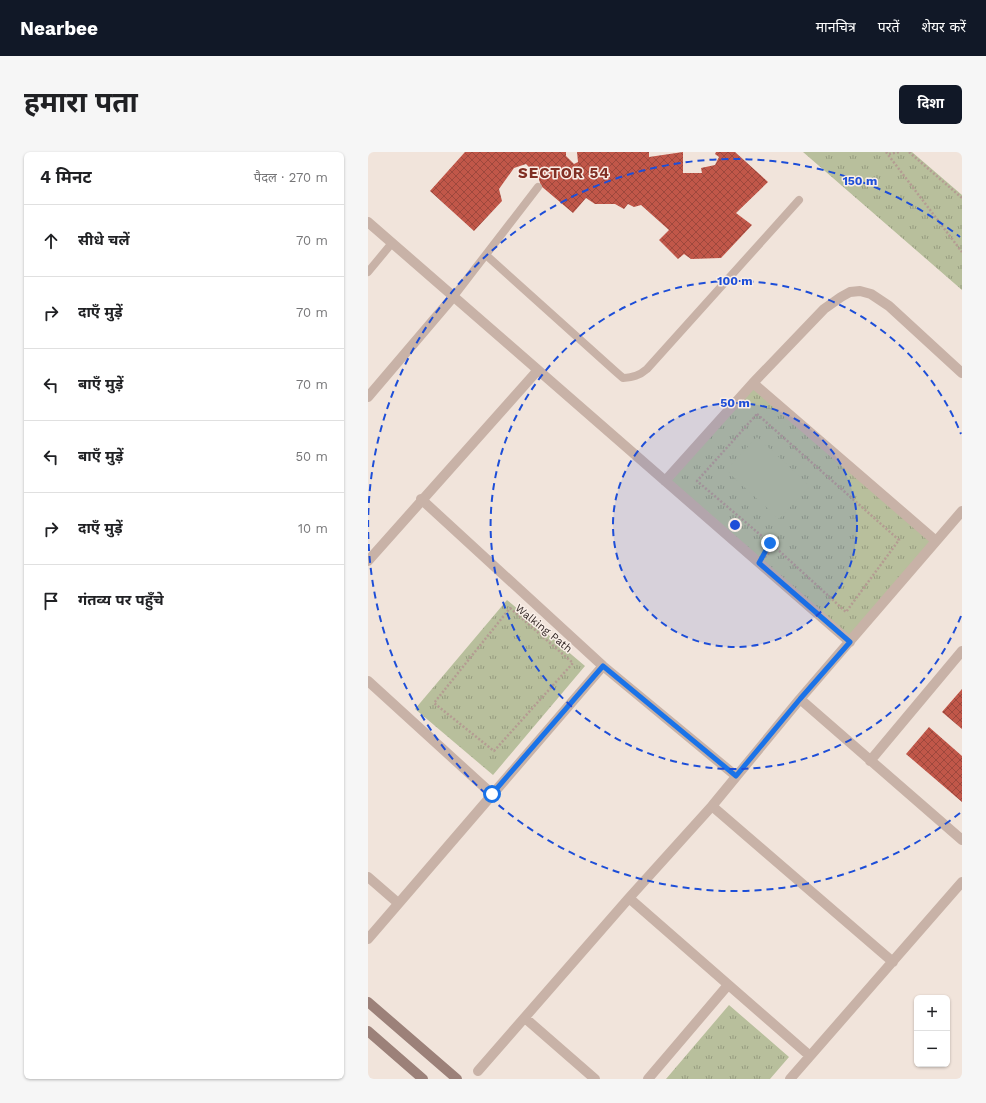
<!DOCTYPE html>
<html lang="hi">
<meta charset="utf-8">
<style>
body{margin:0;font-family:"Work Sans","Noto Sans Devanagari",sans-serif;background:#f6f6f6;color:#202124}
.controls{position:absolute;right:12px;bottom:12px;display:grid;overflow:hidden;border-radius:6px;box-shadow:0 1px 3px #0004}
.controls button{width:36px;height:36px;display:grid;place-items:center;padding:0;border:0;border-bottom:1px solid #e0e0e0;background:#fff;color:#202124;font:20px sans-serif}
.stop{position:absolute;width:12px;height:12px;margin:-9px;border:3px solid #1a73e8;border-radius:50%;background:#fff}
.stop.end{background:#1a73e8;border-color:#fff;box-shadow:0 1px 4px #0008}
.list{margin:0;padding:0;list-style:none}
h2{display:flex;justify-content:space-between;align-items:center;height:52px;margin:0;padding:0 16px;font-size:17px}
h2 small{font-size:13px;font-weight:400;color:#757577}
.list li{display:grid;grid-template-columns:26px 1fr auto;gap:12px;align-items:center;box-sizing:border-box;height:72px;padding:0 16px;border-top:1px solid #e0e0e0}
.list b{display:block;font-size:15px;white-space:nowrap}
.list em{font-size:13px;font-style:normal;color:#757577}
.icon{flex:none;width:22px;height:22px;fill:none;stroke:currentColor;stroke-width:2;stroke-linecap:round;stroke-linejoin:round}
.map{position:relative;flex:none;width:594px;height:927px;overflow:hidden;border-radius:6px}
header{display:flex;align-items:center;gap:24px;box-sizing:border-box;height:56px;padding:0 20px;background:#111827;color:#fff}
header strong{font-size:19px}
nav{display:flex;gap:22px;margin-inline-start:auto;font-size:14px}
.intro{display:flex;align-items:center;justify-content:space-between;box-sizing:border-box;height:96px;padding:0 24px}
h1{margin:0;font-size:28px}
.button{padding:10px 18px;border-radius:6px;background:#111827;color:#fff;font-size:14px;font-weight:700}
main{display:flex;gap:24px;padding:0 24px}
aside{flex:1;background:#fff;border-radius:6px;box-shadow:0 1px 3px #0004}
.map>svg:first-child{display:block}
</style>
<header>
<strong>Nearbee</strong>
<nav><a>मानचित्र</a><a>परतें</a><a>शेयर करें</a></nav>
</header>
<div class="intro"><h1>हमारा पता</h1><a class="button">दिशा</a></div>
<main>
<aside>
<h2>4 मिनट<small>पैदल · 270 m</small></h2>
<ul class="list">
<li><svg class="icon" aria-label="ahead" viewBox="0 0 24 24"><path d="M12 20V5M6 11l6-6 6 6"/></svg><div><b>सीधे चलें</b></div><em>70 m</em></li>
<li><svg class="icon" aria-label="right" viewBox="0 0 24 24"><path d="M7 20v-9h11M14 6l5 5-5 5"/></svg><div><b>दाएँ मुड़ें</b></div><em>70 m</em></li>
<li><svg class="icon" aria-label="left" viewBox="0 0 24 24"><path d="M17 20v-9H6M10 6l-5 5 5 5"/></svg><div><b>बाएँ मुड़ें</b></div><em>70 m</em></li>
<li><svg class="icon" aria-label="left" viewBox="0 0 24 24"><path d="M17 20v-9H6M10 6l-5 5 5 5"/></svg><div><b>बाएँ मुड़ें</b></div><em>50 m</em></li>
<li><svg class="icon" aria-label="right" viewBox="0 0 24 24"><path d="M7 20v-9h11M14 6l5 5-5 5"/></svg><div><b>दाएँ मुड़ें</b></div><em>10 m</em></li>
<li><svg class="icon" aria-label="arrive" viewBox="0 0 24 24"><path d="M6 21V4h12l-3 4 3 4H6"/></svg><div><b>गंतव्य पर पहुँचे</b></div></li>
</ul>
</aside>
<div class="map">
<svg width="594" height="927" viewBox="0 0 594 927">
<defs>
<pattern id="park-tufts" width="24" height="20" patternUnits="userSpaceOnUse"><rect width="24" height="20" fill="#b8bf9c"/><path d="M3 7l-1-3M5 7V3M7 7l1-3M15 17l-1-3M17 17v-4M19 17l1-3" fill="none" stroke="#969b7f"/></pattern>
<pattern id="building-cross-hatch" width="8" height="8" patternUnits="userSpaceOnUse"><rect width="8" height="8" fill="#c15749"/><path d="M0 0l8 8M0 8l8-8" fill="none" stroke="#9e483d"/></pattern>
</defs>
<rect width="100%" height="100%" fill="#f1e4db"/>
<path fill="url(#park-tufts)" d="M435 0H544L594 43V138Z
M385 231 568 389 482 490 297 329Z
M139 448 217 514 125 623 47 557Z
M361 853 421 905 402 927H298Z"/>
<path fill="#b8bf9c" d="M389 285 442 334 411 367 358 318Z"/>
<path fill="url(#building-cross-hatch)" d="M97 0H198V4L206 12 210 10 209 0H281V5L315 0V21H334L333 16 347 13 351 5 347 2 348 0H367L400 30 368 61 384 73 353 106 323 107 316 102 310 107 291 88 301 78 273 53 266 55 260 52 256 57 247 52H227L218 46 205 61 173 34 170 24 158 12 146 16 131 37 134 49 106 79 62 39Z
M594 537V577L574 560Z
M561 575 594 604V650L538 602Z"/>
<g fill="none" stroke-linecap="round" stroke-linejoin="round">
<path stroke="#b49c92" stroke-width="2.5" stroke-dasharray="2 2" stroke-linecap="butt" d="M518 0 594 100
M541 0 594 46
M521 2 531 0
M389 262 531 388 478 460 407 395 391 411 402 391 329 329Z
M142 456 205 511 126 599 66 551Z"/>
<path stroke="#c8b2a7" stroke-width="8" d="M118 103 247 219 255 226C265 225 271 224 279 217L431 48
M0 120 24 91
M86 144 170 35"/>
<path stroke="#c8b2a7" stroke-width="10" d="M0 70 482 490
M385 231 568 389
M0 245 86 144
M297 329 385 231 456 157 473 145 482 140 492 139 503 142 521 154 594 221
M53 347 235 514 368 624
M0 409 170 218
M0 529 124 642
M432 547 594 688
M502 609 594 499
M344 654 525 810
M0 725 30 751
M261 746 442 904
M0 787 235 514
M157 866 227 927
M110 919 261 746 344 654 432 547 594 359
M280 927 360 833
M422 927 594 730"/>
<path stroke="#9c8179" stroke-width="10" d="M0 850 89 927
M0 879 55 927"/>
</g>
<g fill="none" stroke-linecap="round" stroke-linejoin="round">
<path stroke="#1a73e8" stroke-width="5" d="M124 642 235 514 368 624 432 547 482 490 391 411 402 391"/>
</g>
<circle cx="367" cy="373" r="122" fill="#1d4ed8" fill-opacity=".12"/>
<g fill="none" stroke="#1d4ed8" stroke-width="2" stroke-dasharray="7 5">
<circle cx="367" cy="373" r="122"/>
<path d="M593 464A244 244 0 1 1 593 282"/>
<path d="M592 661A366 366 0 1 1 592 85"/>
</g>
<g text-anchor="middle" stroke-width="3" stroke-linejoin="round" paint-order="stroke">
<g font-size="11" fill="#352a28" stroke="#f9eee7">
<text transform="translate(176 476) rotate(39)" y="4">Walking Path</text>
</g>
<g font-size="15" font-weight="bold" letter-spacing="1" fill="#812f24" stroke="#f9eee7">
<text x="196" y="26">SECTOR 54</text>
</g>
</g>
<circle cx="367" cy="373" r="6" fill="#1d4ed8" stroke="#f9eee7" stroke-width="2"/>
<g font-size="12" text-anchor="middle" font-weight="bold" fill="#1d4ed8" stroke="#f9eee7" stroke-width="3" stroke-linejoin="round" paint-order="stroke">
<text x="492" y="33">150 m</text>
<text x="367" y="133">100 m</text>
<text x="367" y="255">50 m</text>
</g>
</svg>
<div class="controls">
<button>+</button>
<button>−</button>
</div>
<div class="stop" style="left:124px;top:642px"></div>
<div class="stop end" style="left:402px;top:391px"></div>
</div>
</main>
